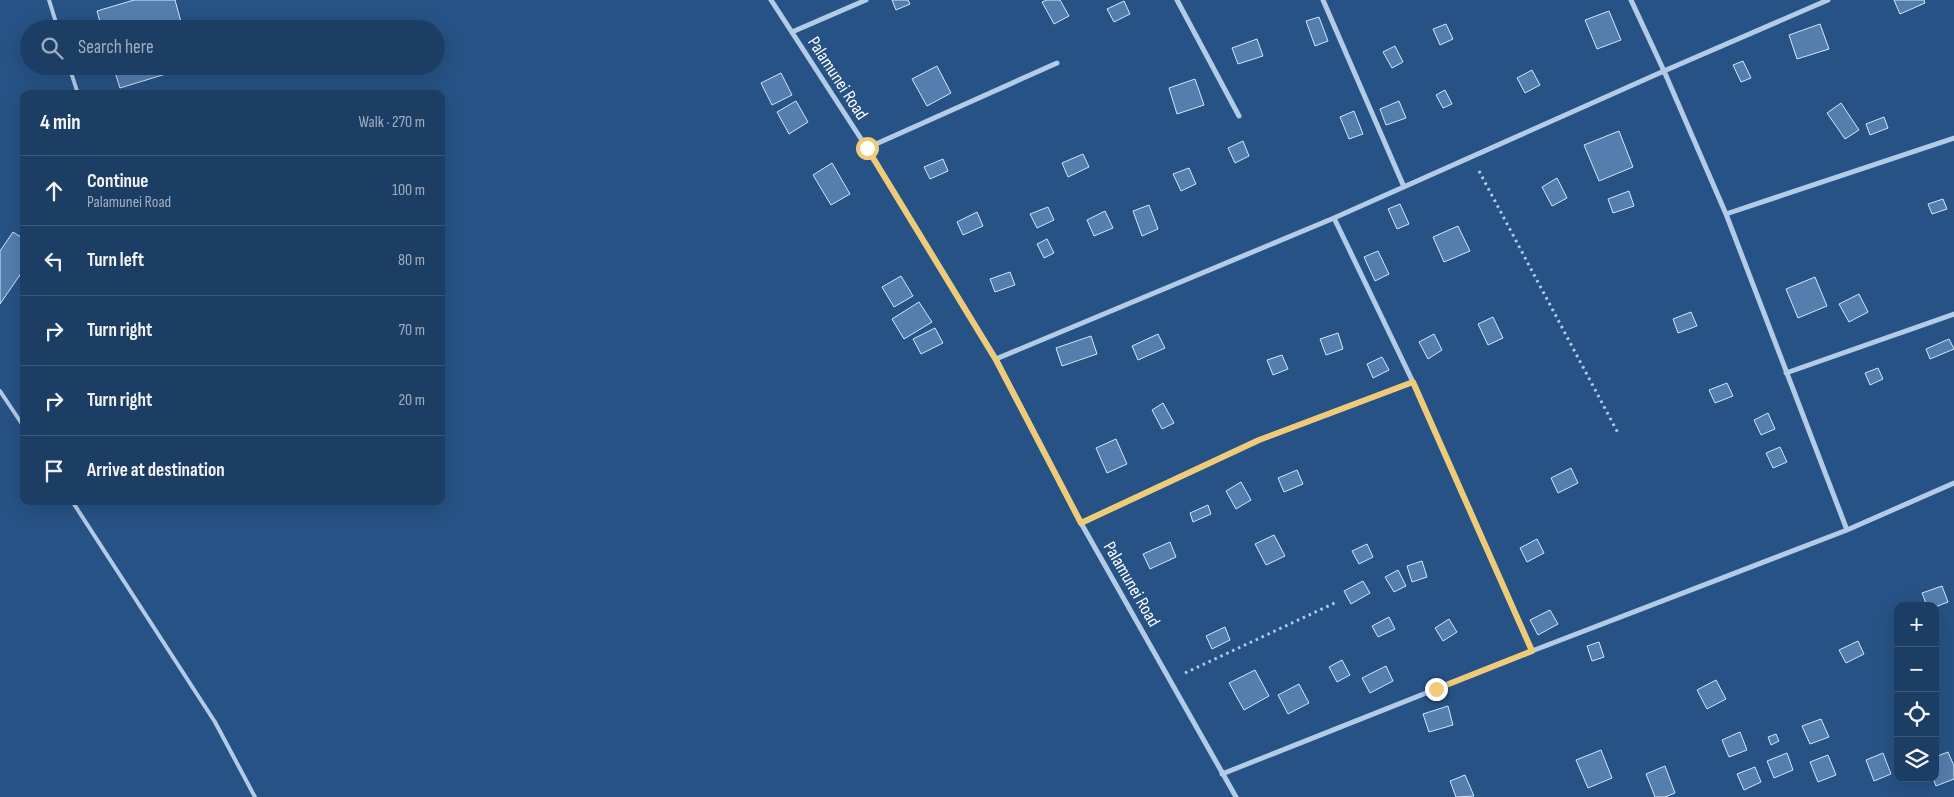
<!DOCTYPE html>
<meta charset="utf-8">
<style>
body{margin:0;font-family:"Sofia Sans Condensed",sans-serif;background:#2a496d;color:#f1f3f6}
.controls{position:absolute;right:15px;bottom:15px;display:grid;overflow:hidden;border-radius:10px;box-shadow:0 5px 20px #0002}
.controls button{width:45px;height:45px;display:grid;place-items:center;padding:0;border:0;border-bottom:1px solid #3b5778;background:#1d3e64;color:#f1f3f6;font:25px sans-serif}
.stop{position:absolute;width:15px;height:15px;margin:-11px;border:4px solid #efcb78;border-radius:50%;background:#fff}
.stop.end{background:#efcb78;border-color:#fff;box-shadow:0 1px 5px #0008}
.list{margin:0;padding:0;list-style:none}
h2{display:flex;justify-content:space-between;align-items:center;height:65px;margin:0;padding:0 20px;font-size:21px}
h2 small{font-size:16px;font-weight:400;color:#a0aebf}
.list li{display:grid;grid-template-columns:32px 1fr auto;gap:15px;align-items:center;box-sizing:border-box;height:70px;padding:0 20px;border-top:1px solid #3b5778}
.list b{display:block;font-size:19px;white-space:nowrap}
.list p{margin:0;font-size:16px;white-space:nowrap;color:#a0aebf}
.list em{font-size:16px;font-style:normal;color:#a0aebf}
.icon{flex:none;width:28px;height:28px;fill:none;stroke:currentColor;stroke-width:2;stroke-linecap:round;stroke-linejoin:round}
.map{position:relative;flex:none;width:1954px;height:797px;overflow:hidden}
.search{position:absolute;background:#1d3e64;box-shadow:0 5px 20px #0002;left:20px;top:20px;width:425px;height:55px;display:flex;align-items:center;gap:12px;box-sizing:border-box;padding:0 18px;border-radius:28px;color:#a0aebf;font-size:19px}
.panel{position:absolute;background:#1d3e64;box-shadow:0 5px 20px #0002;left:20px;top:90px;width:425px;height:415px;border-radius:10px}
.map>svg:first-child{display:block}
</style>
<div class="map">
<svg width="1954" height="797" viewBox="0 0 1954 797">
<rect width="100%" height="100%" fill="#275285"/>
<path fill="#547eae" stroke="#d5e5f6" d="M134 0H175L183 29H102L97 11Z
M892 0H908L910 4 896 10Z
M1047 0H1060L1069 16 1054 24 1042 2Z
M1894 0H1924L1925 3 1900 14Z
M1124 1 1130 14 1114 22 1107 9Z
M1609 11 1621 40 1597 49 1585 20Z
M1319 17 1328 41 1315 46 1306 21Z
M1446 24 1453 39 1440 45 1433 29Z
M1820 24 1829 49 1797 59 1789 35Z
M1257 39 1263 56 1238 64 1232 48Z
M1395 46 1403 62 1392 68 1383 52Z
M1743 61 1751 78 1741 82 1733 65Z
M90 66H111L92 72Z
M113 66H192L120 88Z
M937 66 951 93 927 106 912 79Z
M1532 70 1540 85 1525 93 1517 78Z
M781 73 792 95 772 105 761 83Z
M1195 79 1204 105 1177 114 1169 88Z
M1445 90 1452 104 1443 108 1436 95Z
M796 101 808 122 789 134 777 112Z
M1399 101 1406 118 1386 125 1380 109Z
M1841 103 1859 130 1845 139 1827 113Z
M1354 111 1363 134 1349 139 1340 117Z
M1884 117 1888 128 1870 135 1866 124Z
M1619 131 1633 167 1599 181 1584 145Z
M1243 141 1249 156 1235 163 1228 148Z
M1083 154 1089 167 1068 177 1062 163Z
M943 159 948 171 930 179 924 167Z
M832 163 850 194 831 205 813 175Z
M1189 168 1196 184 1181 191 1173 174Z
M1557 178 1567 198 1552 206 1542 187Z
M1629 191 1634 206 1613 213 1608 199Z
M1943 199 1947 209 1932 214 1928 204Z
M1400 204 1409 224 1397 229 1388 209Z
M1149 205 1158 229 1142 236 1133 211Z
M1048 207 1054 220 1037 228 1030 214Z
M1105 211 1113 228 1094 236 1087 220Z
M977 212 983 226 963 235 957 222Z
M1458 226 1470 251 1444 262 1433 237Z
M13 232 24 239V269L0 304V251Z
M1047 239 1054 253 1044 258 1037 244Z
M1378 251 1389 274 1375 281 1364 257Z
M1010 272 1015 285 995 292 990 279Z
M901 276 913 296 894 307 882 287Z
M1815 277 1827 306 1798 318 1786 289Z
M1859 294 1868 312 1849 322 1839 304Z
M919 302 932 322 904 339 892 319Z
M1691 312 1697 326 1678 333 1673 319Z
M1493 317 1503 338 1488 345 1478 324Z
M935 328 943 343 921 354 913 339Z
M1338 333 1343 349 1326 355 1320 339Z
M1158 334 1165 348 1138 360 1132 346Z
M1434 334 1442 350 1428 359 1419 342Z
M1091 336 1097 354 1062 366 1056 348Z
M1949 339 1954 349 1930 359 1926 349Z
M1282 355 1288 369 1273 375 1267 360Z
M1382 357 1389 370 1373 378 1367 364Z
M1878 368 1883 379 1870 385 1865 373Z
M1727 383 1733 396 1715 403 1709 390Z
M1163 403 1174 423 1162 429 1152 410Z
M1768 413 1775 429 1761 435 1754 420Z
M1116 439 1127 464 1107 473 1096 448Z
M1780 447 1787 462 1773 468 1766 453Z
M1571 468 1578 483 1558 493 1551 478Z
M1297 470 1303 484 1284 492 1278 478Z
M1241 482 1251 500 1236 509 1226 491Z
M1208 505 1211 514 1193 522 1190 513Z
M1274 535 1285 556 1266 565 1255 544Z
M1537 539 1544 553 1527 562 1520 548Z
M1170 542 1176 557 1150 569 1143 554Z
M1367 544 1373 557 1359 564 1352 551Z
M1422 561 1427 577 1412 582 1407 566Z
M1398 570 1406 586 1394 592 1385 577Z
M1363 581 1370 593 1351 604 1344 591Z
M1942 586 1948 602 1935 607 1927 606 1922 593Z
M1550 610 1558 624 1538 635 1530 620Z
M1389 617 1395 629 1378 637 1372 626Z
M1449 619 1457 632 1443 641 1435 628Z
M1225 627 1230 640 1212 649 1206 636Z
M1858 641 1864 654 1846 663 1839 650Z
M1599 642 1604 657 1592 661 1587 646Z
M1342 660 1350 675 1337 682 1329 667Z
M1386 666 1393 681 1370 693 1362 678Z
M1255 670 1269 696 1244 710 1229 683Z
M1716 680 1726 699 1707 709 1697 690Z
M1299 684 1309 703 1288 714 1278 695Z
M1448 706 1453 725 1429 732 1423 714Z
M1821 719 1829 737 1810 744 1802 726Z
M1740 732 1747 750 1729 757 1722 740Z
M1776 734 1779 741 1771 745 1768 737Z
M1601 750 1612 778 1588 788 1576 760Z
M1948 752 1954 766V779L1936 786 1933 778H1935V757Z
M1787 753 1793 770 1774 778 1767 761Z
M1883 753 1891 774 1874 781 1866 760Z
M1828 755 1836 775 1818 782 1810 762Z
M1665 766 1675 793 1665 797H1655L1646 774Z
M1755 767 1761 782 1744 790 1737 774Z
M1465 775 1474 796 1456 797 1450 781Z"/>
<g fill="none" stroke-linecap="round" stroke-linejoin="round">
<path stroke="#b2cbe7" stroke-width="3" stroke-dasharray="2.5 4" stroke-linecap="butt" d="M1479 171 1618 433
M1185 673 1337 602"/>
<path stroke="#b2cbe7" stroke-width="4" d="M49 0 58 29
M69 66 78 94
M0 391 24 427
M72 501 215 722 255 797"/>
<path stroke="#b2cbe7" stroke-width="5" d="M771 0 867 148 996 359 1081 523 1236 797
M1177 0 1239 116
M1323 0 1404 187
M1631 0 1664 71 1726 214 1847 530
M792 32 866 0
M867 148 1057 63
M1726 214 1954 138
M1334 218 1413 382 1532 651
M996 359 1334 218 1664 71 1828 0
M1786 373 1954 314
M1081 523 1259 440 1413 382
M1222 774 1532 651 1847 530 1954 483"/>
</g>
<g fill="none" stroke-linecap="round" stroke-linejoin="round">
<path stroke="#efcb78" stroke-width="6" d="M867 148 996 360 1081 523 1259 440 1413 382 1532 651 1436 689"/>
</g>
<g text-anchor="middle" stroke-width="4" stroke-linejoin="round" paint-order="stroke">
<g font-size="18" fill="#fff" stroke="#275285">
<text transform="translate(838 78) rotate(57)" y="6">Palamunei Road</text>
<text transform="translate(1132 584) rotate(60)" y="6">Palamunei Road</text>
</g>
</g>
</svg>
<div class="controls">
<button>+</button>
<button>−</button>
<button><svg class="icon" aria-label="locate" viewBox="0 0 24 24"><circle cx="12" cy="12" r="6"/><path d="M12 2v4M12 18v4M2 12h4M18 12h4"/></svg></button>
<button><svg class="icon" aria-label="layers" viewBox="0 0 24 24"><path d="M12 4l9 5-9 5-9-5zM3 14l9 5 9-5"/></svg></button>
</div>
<div class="stop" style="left:867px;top:148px"></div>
<div class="stop end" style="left:1436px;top:689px"></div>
<div class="search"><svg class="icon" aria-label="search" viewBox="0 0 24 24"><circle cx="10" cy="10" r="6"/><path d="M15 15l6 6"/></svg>Search here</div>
<section class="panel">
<h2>4 min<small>Walk · 270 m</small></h2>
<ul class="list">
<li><svg class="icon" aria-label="ahead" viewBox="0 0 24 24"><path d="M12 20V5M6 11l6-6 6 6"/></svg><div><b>Continue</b><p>Palamunei Road</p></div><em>100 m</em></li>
<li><svg class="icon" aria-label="left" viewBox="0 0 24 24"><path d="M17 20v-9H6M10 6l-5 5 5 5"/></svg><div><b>Turn left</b></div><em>80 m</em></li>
<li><svg class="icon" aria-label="right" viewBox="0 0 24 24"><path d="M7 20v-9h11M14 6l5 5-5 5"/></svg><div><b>Turn right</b></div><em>70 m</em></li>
<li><svg class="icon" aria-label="right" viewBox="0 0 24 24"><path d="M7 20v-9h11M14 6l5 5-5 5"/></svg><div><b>Turn right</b></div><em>20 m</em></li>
<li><svg class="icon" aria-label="arrive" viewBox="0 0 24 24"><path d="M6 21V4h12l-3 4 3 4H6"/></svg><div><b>Arrive at destination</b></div></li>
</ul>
</section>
</div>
